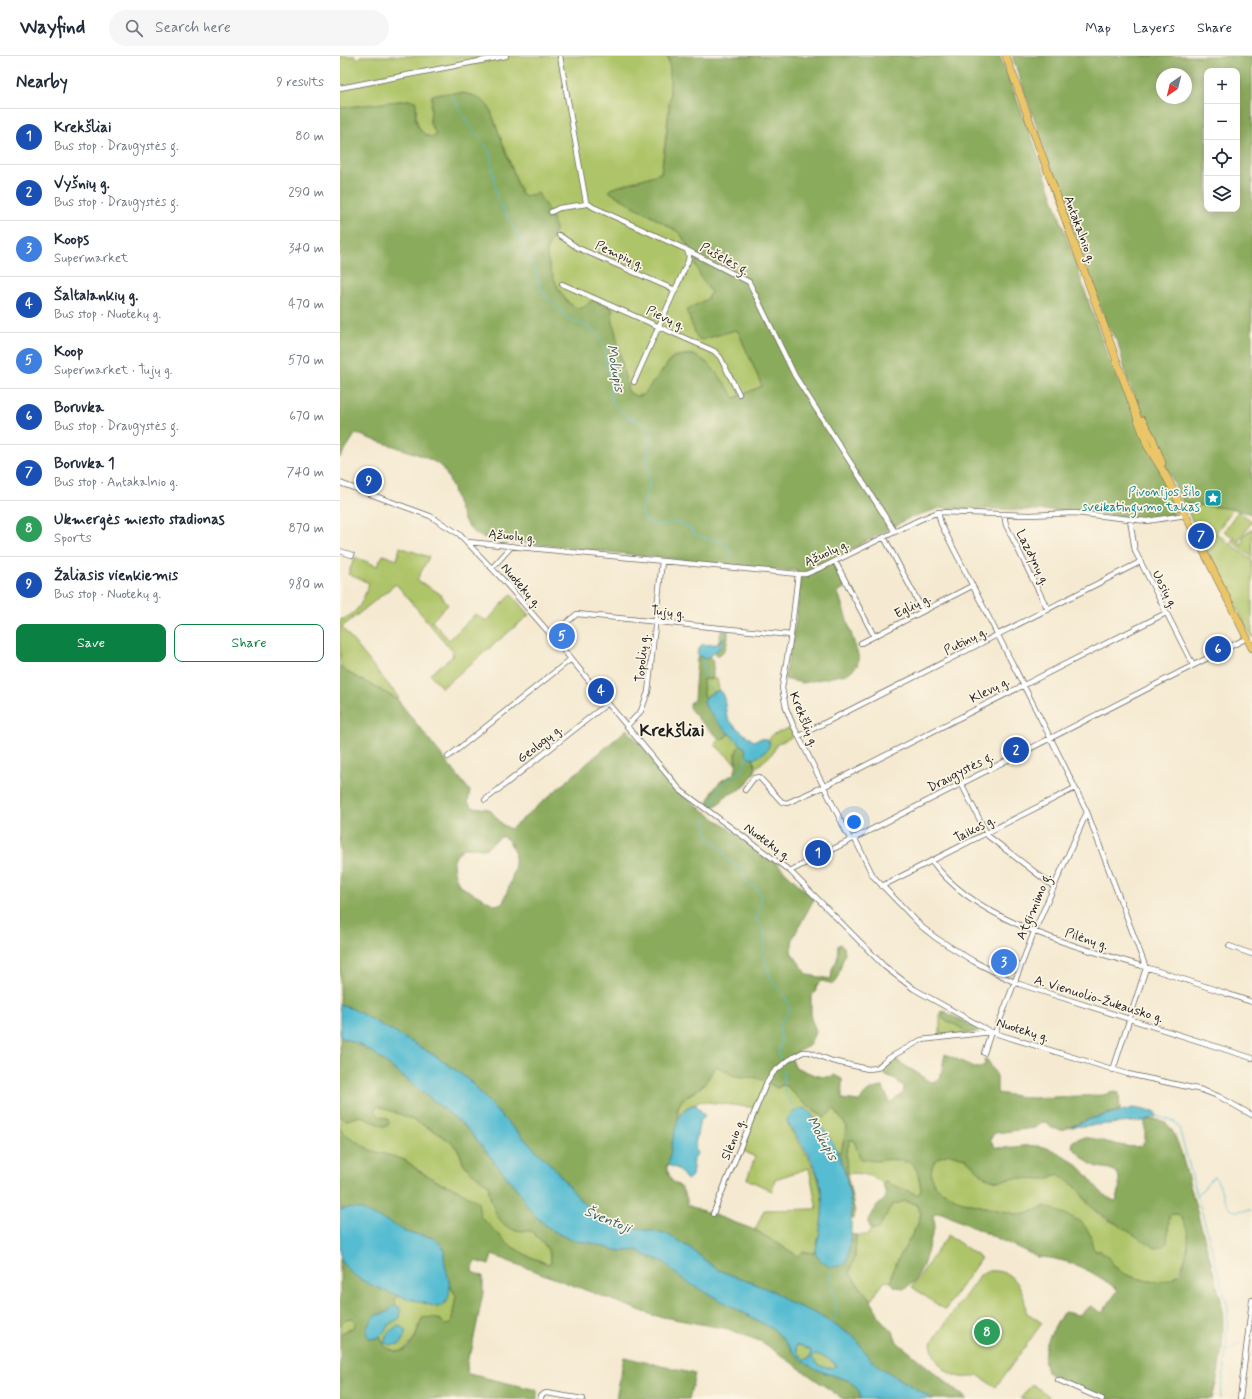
<!DOCTYPE html>
<meta charset="utf-8">
<style>
body{margin:0;font-family:Mynerve,sans-serif;background:#f6f6f7;color:#1f2937}
.controls{position:absolute;right:12px;top:12px;display:grid;overflow:hidden;border-radius:8px;box-shadow:0 2px 10px #0003}
.controls button{width:36px;height:36px;display:grid;place-items:center;padding:0;border:0;border-bottom:1px solid #e0e1e3;background:#fff;color:#1f2937;font:20px sans-serif}
.compass{position:absolute;left:816px;top:12px;width:36px;height:36px;border-radius:50%;background:#fff;box-shadow:0 2px 10px #0003;rotate:215deg}
.you{position:absolute;left:514px;top:766px;width:14px;height:14px;margin:-10px;border:3px solid #fff;border-radius:50%;background:#1a73e8;box-shadow:0 0 0 6px #1a73e833}
.badge{display:grid;place-items:center;width:26px;height:26px;border-radius:50%;background:#0b8043;color:#fff;font-size:13px;font-weight:700}
.pin{position:absolute;translate:-50% -50%;border:2px solid #fff;box-shadow:0 1px 4px #0006}
.list{margin:0;padding:0;list-style:none}
h2{display:flex;justify-content:space-between;align-items:center;height:52px;margin:0;padding:0 16px;font-size:17px}
h2 small{font-size:13px;font-weight:400;color:#747a83}
.list li{display:grid;grid-template-columns:26px 1fr auto;gap:12px;align-items:center;box-sizing:border-box;height:56px;padding:0 16px;border-top:1px solid #e0e1e3}
.list b{display:block;font-size:15px;white-space:nowrap}
.list p{margin:0;font-size:13px;white-space:nowrap;color:#747a83}
.list em{font-size:13px;font-style:normal;color:#747a83}
.actions{display:flex;gap:8px;padding:12px 16px}
.actions a{flex:1;padding:9px 0;border:1px solid #0b8043;border-radius:8px;text-align:center;font-size:14px;color:#0b8043}
.actions .main{background:#0b8043;color:#fff}
.icon{flex:none;width:22px;height:22px;fill:none;stroke:currentColor;stroke-width:2;stroke-linecap:round;stroke-linejoin:round}
.map{position:relative;flex:none;width:912px;height:1343px;overflow:hidden}
header{display:flex;align-items:center;gap:24px;box-sizing:border-box;height:56px;padding:0 20px;background:#fff;border-bottom:1px solid #e0e1e3}
header strong{font-size:19px}
nav{display:flex;gap:22px;margin-inline-start:auto;font-size:14px}
.search{width:280px;height:36px;background:#f6f6f7;display:flex;align-items:center;gap:10px;box-sizing:border-box;padding:0 14px;border-radius:22px;color:#747a83;font-size:15px}
main{display:flex}
aside{flex:1;background:#fff}
.map>svg:first-child{display:block}
</style>
<header>
<strong>Wayfind</strong>
<div class="search"><svg class="icon" aria-label="search" viewBox="0 0 24 24"><circle cx="10" cy="10" r="6"/><path d="M15 15l6 6"/></svg>Search here</div>
<nav><a>Map</a><a>Layers</a><a>Share</a></nav>
</header>
<main>
<aside>
<h2>Nearby<small>9 results</small></h2>
<ul class="list">
<li><span class="badge" style="background:#1a4fb4">1</span><div><b>Krekšliai</b><p>Bus stop · Draugystės g.</p></div><em>80 m</em></li>
<li><span class="badge" style="background:#1a4fb4">2</span><div><b>Vyšnių g.</b><p>Bus stop · Draugystės g.</p></div><em>290 m</em></li>
<li><span class="badge" style="background:#3f7fe0">3</span><div><b>Koops</b><p>Supermarket</p></div><em>340 m</em></li>
<li><span class="badge" style="background:#1a4fb4">4</span><div><b>Šaltalankių g.</b><p>Bus stop · Nuotekų g.</p></div><em>470 m</em></li>
<li><span class="badge" style="background:#3f7fe0">5</span><div><b>Koop</b><p>Supermarket · Tujų g.</p></div><em>570 m</em></li>
<li><span class="badge" style="background:#1a4fb4">6</span><div><b>Boruvka</b><p>Bus stop · Draugystės g.</p></div><em>670 m</em></li>
<li><span class="badge" style="background:#1a4fb4">7</span><div><b>Boruvka 1</b><p>Bus stop · Antakalnio g.</p></div><em>740 m</em></li>
<li><span class="badge" style="background:#2e9e5b">8</span><div><b>Ukmergės miesto stadionas</b><p>Sports</p></div><em>870 m</em></li>
<li><span class="badge" style="background:#1a4fb4">9</span><div><b>Žaliasis vienkiemis</b><p>Bus stop · Nuotekų g.</p></div><em>980 m</em></li>
</ul>
<div class="actions"><a class="main">Save</a><a>Share</a></div>
</aside>
<div class="map">
<svg width="912" height="1343" viewBox="0 0 912 1343">
<rect width="100%" height="100%" fill="#fcf5e5"/>
<filter id="ink" filterUnits="userSpaceOnUse"><feTurbulence type="fractalNoise" baseFrequency=".025" numOctaves="2"/><feDisplacementMap in="SourceGraphic" scale="8" xChannelSelector="R" yChannelSelector="G"/><feConvolveMatrix kernelMatrix="1 2 1 2 8 2 1 2 1" color-interpolation-filters="sRGB"/></filter>
<filter id="wash" filterUnits="userSpaceOnUse"><feTurbulence type="fractalNoise" baseFrequency=".012" numOctaves="4" result="noise"/><feDisplacementMap in="SourceGraphic" scale="16" xChannelSelector="R" yChannelSelector="G"/><feGaussianBlur stdDeviation="0.9" result="paint"/><feColorMatrix in="noise" values="0 0 0 0 0 0 0 0 0 0 0 0 0 0 0 0 0 1.4 0 .05"/><feComposite in="paint" operator="in"/></filter>
<g filter="url(#wash)">
<rect width="100%" height="100%" fill="#f5ead1"/>
<path fill="#aec468" stroke="#657042" d="M0 0H15L18 3 21 0H328C334 31 325 85 321 117L270 133V136L340 177 349 192 361 222 371 236 367 243 348 253 361 284 395 274 398 275 422 330 394 342C385 328 370 303 352 299 347 298 339 300 333 301L304 338 299 340H295L288 335 272 261V252L252 243C232 274 208 216 207 198 207 189 211 181 215 174L181 137 150 53 92 39 90 67 96 78 94 81C79 82 74 63 77 52L68 44 0 52Z
M825 425 839 453 833 459 823 443Z
M843 447 893 453 876 477 912 504V582L863 485 860 476 858 475Z
M898 455 912 465 899 485 884 475Z
M912 473V501L891 485 893 483 902 488 904 479Z
M60 491 89 501 77 524 99 537 108 549 92 565 109 584 135 558 147 565 171 538 189 559 102 632 90 618 112 601 113 596 56 528 2 571 59 642 57 643 7 616 0 609V564C19 558 23 544 29 527L8 518 15 501 37 510 43 499 57 504Z
M363 623H377L379 634 368 639 364 644Z
M450 672 454 680 436 689 433 697 416 712 413 703H415L430 687 428 685 433 678Z
M389 678 401 688 395 698V707L375 689 379 683 382 684Z
M602 954 607 955H603L606 964 617 969 627 978 600 980V957Z
M376 1009 395 1020 419 1022 437 1032 442 1029 447 1030 460 1044 484 1061 494 1053 507 1071 502 1092 498 1097 468 1054 455 1055 447 1064C449 1074 460 1087 465 1096 488 1133 485 1157 475 1197L466 1196 458 1200 415 1174 424 1154 477 1153 469 1112 435 1123 432 1135 407 1123 415 1101 402 1094 418 1052 358 1045 356 1049C346 1048 343 1056 338 1063 336 1036 352 1043 364 1028 369 1022 372 1016 376 1009Z
M38 1050C60 1058 104 1075 118 1094 121 1098 121 1102 123 1106 129 1116 139 1122 148 1128L150 1141 174 1174 191 1175C200 1184 211 1192 211 1206L208 1208 188 1200 169 1189 140 1160 138 1146 115 1132 102 1128 79 1115 65 1104 30 1094 8 1080 0 1073V1060L7 1064 21 1060 45 1071 48 1063 39 1060 34 1053Z
M510 1084H514L535 1105 548 1103 572 1107 577 1115 581 1134 578 1139 545 1126 543 1128C534 1119 518 1116 507 1118L506 1098Z
M610 1098 625 1102 657 1125 674 1122 707 1123 718 1118C735 1124 741 1141 753 1153 774 1173 801 1174 828 1178L829 1161 832 1158H838C843 1164 847 1169 849 1177 851 1192 842 1219 828 1225 819 1229 791 1221 782 1217 779 1215 763 1199 761 1195H755L752 1190 749 1176 723 1159 705 1150 687 1158H675L619 1145C612 1139 600 1136 595 1129 589 1122 590 1107 598 1102 601 1100 607 1099 610 1098Z
M565 1145 576 1148 581 1157 579 1166 553 1213 551 1226 545 1225 531 1244 509 1217 515 1201 516 1179H528L531 1173H538L552 1149Z
M608 1179 641 1202 605 1254 572 1231Z
M646 1215C674 1212 685 1233 686 1256L702 1267 656 1331 638 1319C615 1328 594 1311 591 1287L641 1218Z
M110 1230 116 1240 111 1269H106L100 1263 78 1270C76 1284 71 1290 59 1296L44 1291 40 1280 47 1270 60 1262V1253L55 1247V1244L60 1239 97 1251 107 1246Z
M13 1262 15 1267 14 1271 0 1278V1269L6 1263Z
M458 1289 462 1290 471 1295 470 1302 464 1303 457 1296 456 1291Z
M474 1299 485 1301 497 1309C490 1317 477 1309 472 1302Z
M692 1328 709 1340 708 1343H680Z"/>
<path fill="#8aaa5c" stroke="#53633c" fill-rule="evenodd" d="M328 0H660L694 87 766 296 825 425 823 443 833 459 805 463 732 455 600 452 569 462 492 504 505 531 498 536 519 602 517 610 507 618 463 627 444 623C450 594 463 542 458 514L444 515 147 483C115 473 120 436 103 413 92 398 36 387 16 377L0 402V52L68 44 76 45C77 51 75 56 75 62 77 71 84 82 94 81L96 78 90 67 92 39C112 36 138 33 150 53L181 137 185 140 198 137C203 147 215 162 215 173 215 181 206 189 207 199 209 217 232 274 252 243L272 252V261L288 335 295 340H299L304 338 333 301C339 300 347 298 352 299 370 303 385 328 395 342L422 330 398 275 395 274 361 284 357 282 347 256 348 253 367 243 371 236 361 222 349 192 340 177 270 136V133L321 117C326 85 334 31 328 0Z
M672 0H912V458L893 453 843 447 806 368 787 323 778 287 766 268ZM867 15H897V153H867ZM822 18H846V42H822Z
M381 574 388 575C388 584 387 596 377 600L374 597 379 593 381 586 378 588C379 583 381 580 381 574Z
M359 600 365 603 370 601 373 606V623H363L365 650 389 678 381 684 362 667 350 653V647L354 644 357 603Z
M0 609 7 616 57 643 130 735 128 746 132 751 149 753 163 769 171 773 287 673 345 741 437 808 474 843 453 882 451 896 468 919 491 923 492 913 497 904 498 889 500 888 504 891 505 896 497 924 494 928 482 925 476 930V935L471 940V963L476 974 470 988 451 1001 455 1011C466 1015 483 1025 494 1019L502 1023V1043L520 1045C526 1035 531 1032 543 1031L550 1047 563 1037 564 1031 555 1023 542 1017 541 1012 555 1003C567 1012 579 1017 591 1026L600 1023 605 998 636 1012 645 1009 644 1003H647L657 1020V1037L691 1042 763 1039 774 1036 779 1037 780 1054 750 1063 721 1074 711 1072 706 1066 700 1067 695 1072 655 1077 650 1083 655 1091C665 1093 673 1091 683 1090 706 1088 717 1095 736 1108 749 1118 760 1142 776 1145 780 1136 780 1128 778 1118 769 1111 767 1113 757 1111 748 1108 739 1098 732 1091L733 1085C748 1074 780 1095 801 1090L805 1084V1065C829 1058 834 1077 841 1096L881 1244C886 1278 881 1310 872 1343H768L718 1323 707 1316C699 1292 711 1279 722 1258L725 1256 738 1259 751 1250 762 1257 778 1234C754 1216 729 1202 698 1201L602 1157H596L593 1160 595 1169 583 1210 574 1226 565 1232 555 1231 551 1226 553 1213 579 1166 581 1157 576 1148 565 1145 552 1149 538 1173H531L528 1166 536 1151 545 1143 546 1140 543 1128 545 1126 578 1139 581 1134C580 1128 580 1121 577 1115 570 1098 549 1104 535 1105 531 1105 525 1103 520 1103L514 1084H510L506 1098 507 1118 515 1156 514 1163H512L504 1116 498 1097 502 1092 507 1071 494 1053 485 1061 460 1044 447 1030 442 1029 437 1032 419 1022 395 1020 376 1010 364 1028 341 1045 337 1054 338 1063 328 1110H326L331 1124 341 1131 347 1143V1149L415 1174 458 1200 462 1196 475 1197 479 1203 507 1206 511 1178 516 1179 515 1201 509 1217C516 1227 525 1235 531 1245 538 1255 541 1270 553 1275L557 1286 627 1343H593L541 1312 531 1304 514 1281 477 1258 448 1246 435 1236 376 1213 350 1192 325 1177 305 1174 266 1164 255 1157 236 1140 216 1114 160 1059 130 1025 102 1004 82 992 13 953 0 949ZM161 781H164C186 799 170 825 163 847L155 849 120 830C112 814 109 803 124 792L145 793ZM610 1098 625 1102 645 1121 657 1125 674 1122 707 1123 718 1118 736 1131 753 1153 815 1192 822 1191 827 1187 829 1161 832 1158H838C849 1171 850 1182 846 1198 844 1203 844 1209 842 1213 831 1233 799 1225 783 1217 775 1213 771 1205 766 1199L763 1198 761 1195H755C751 1189 752 1183 749 1177 744 1162 718 1156 705 1150L687 1158H675L619 1145C612 1139 600 1136 595 1129 589 1122 590 1108 598 1102 601 1100 607 1099 610 1098Z
M401 688 413 703 416 712 415 716 404 731 384 741 381 746 372 752 368 748C370 741 374 731 380 726 385 721 393 721 395 715 399 705 391 697 401 688Z
M603 955 635 971 638 974V976L627 978C620 969 611 968 603 963L602 956Z
M0 981 18 988 35 998 125 1070 181 1138C188 1159 214 1179 236 1185 242 1186 249 1186 255 1188 272 1193 279 1197 297 1194L307 1200 324 1206 336 1218 350 1228 435 1274 455 1298 485 1317 510 1325 519 1335 521 1343H503L422 1286 388 1273 312 1259 152 1199 149 1209 135 1205 132 1216 143 1220V1237L131 1297H129L126 1316 129 1318 197 1334V1343H0V1278L14 1271 15 1267 13 1262 6 1263 0 1269V1202C14 1225 36 1230 60 1239L55 1244 56 1250 46 1257 36 1259 35 1283 40 1280C43 1289 45 1292 54 1295 74 1299 77 1274 82 1262 93 1261 98 1261 106 1269L111 1268 116 1240 110 1230 104 1206V1192L94 1182 65 1176 55 1169 8 1152 0 1154V1073L8 1080 30 1094 65 1104 79 1115 102 1128 115 1132 138 1146 140 1160 169 1189 188 1200 208 1208 211 1206C211 1192 200 1184 191 1175 186 1175 180 1175 175 1174 156 1170 150 1144 148 1128 139 1122 129 1116 123 1106 121 1102 121 1098 118 1094 104 1075 60 1058 38 1050L34 1053 39 1060 48 1063 49 1068 45 1071 21 1060 7 1064 0 1060Z
M284 1301 355 1318 349 1343H276Z"/>
<path fill="#54bcd1" stroke="#386c76" fill-rule="evenodd" d="M383 582V588L374 597 365 603 359 600 357 597 361 589 378 588Z
M379 634C388 642 383 655 389 664 391 668 409 682 414 685 420 682 425 681 430 687L427 694 415 703 407 700 405 692 380 669 365 650 364 644 368 639Z
M0 949 13 953 82 992 102 1004 130 1025 160 1059 216 1114 236 1140 255 1157 266 1164 305 1174 325 1177 350 1192 376 1213 435 1236 448 1246 477 1258 514 1281 531 1304 541 1312 593 1343H521L519 1335 510 1325 474 1313 455 1298 435 1274 350 1228 336 1218 324 1206 307 1200 297 1194C279 1197 272 1193 255 1188 249 1186 242 1186 236 1185 214 1179 189 1159 181 1138L125 1070 35 998 18 988 0 981ZM457 1289 462 1290 471 1295 470 1302 464 1303 457 1296 456 1291ZM474 1299 485 1301 497 1309C489 1316 478 1310 472 1302Z
M353 1049H356L365 1060 363 1063 360 1064 355 1089 357 1097 354 1103 352 1120 347 1124 338 1113 328 1109C332 1092 334 1054 353 1049Z
M463 1052 468 1054C478 1067 491 1081 498 1097 513 1132 514 1170 507 1206L500 1210 490 1211 479 1203 475 1197C482 1168 487 1143 476 1114 471 1099 456 1081 447 1066 448 1058 456 1054 463 1052Z
M793 1052 816 1056 817 1060 805 1065 731 1071 750 1063Z
M8 1152 20 1153 55 1169 65 1176 94 1182 104 1192C104 1197 104 1203 105 1208 108 1222 117 1246 97 1251 72 1243 11 1230 1 1203 0 1195 0 1165 0 1154Z
M54 1250 60 1252V1262C56 1264 50 1267 47 1271 44 1275 42 1281 36 1282 20 1286 28 1265 35 1260 38 1257 44 1259 47 1256 50 1254 50 1252 54 1250Z
M57 1270 64 1272 66 1275 61 1288 51 1289 44 1287 47 1278Z"/>
<g fill="none" stroke-linecap="round" stroke-linejoin="round">
<path stroke="#54bcd1" stroke-width="1" d="M113 41 127 66 150 96 157 143 178 178 196 218 202 236 227 262 250 272 259 279 265 293 267 315 271 326 270 334 272 346 289 362 301 366 311 375 312 387 307 399 310 425 302 455 304 462 310 467 318 469 338 466 349 472 357 480 379 485 389 491 391 502
M383 582 384 576
M363 603 364 621
M366 626 372 636
M372 749 381 730 401 715 408 700
M365 761C367 780 366 783 383 793L386 802 398 810 407 827 415 831 420 837 421 848 416 864C431 881 421 881 424 899 424 905 427 911 429 917 433 932 447 935 450 954L439 969 441 987 438 996 440 1003
M444 1014C442 1033 445 1038 455 1054
M817 1060 835 1066 839 1072 888 1252 886 1296 880 1343
M859 1138 874 1120C882 1128 883 1153 895 1155 900 1155 906 1154 911 1154
M490 1216C490 1237 503 1247 492 1268
M887 1295 900 1287"/>
</g>
</g>
<g filter="url(#ink)">
<g fill="none" stroke-linecap="round" stroke-linejoin="round">
<g stroke="#68645b" stroke-width="6">
<path id="minor" d="M220 0 246 146 253 151 345 193 409 226 455 320 555 476
M0 32 166 0
M211 156 219 152 247 148
M219 179 238 192 335 234
M222 228 374 295 380 301 399 338
M294 326 348 205 349 200 347 194
M0 427 90 460 119 478 162 523 211 579 340 734 450 815 544 910 574 933 651 976 788 1018 862 1034 878 1040 912 1059
M598 456 601 468 712 685 747 756 806 912 773 1014
M664 458 666 469 708 554
M790 464 795 495 853 609
M544 481 583 555
M128 486 458 518H466L485 510 579 464 598 456 690 459 735 457 807 465 846 459
M0 495 12 499
M495 505 534 580
M152 512 172 490
M458 518 451 579 442 632 446 652 453 669 510 783
M211 579 237 558 451 579
M521 587 632 530
M287 670 301 655 308 636 322 505
M459 680 800 506
M108 701 231 603
M621 727 648 780 713 830
M405 734 414 722 419 721 442 746 447 747 485 730 826 557
M145 744 268 647
M514 781 533 820 582 871 596 882 633 905 676 927 912 1002
M592 805C636 867 737 890 805 911 841 922 876 934 912 946
M450 815 907 582
M542 830 735 732
M889 890 912 898
M655 977 694 876 747 756
M373 1158 426 1028 433 1017 448 1004 463 996H469L492 1005 528 1013 537 1012 549 1002 581 984 651 976 644 997
M718 1324 762 1343
M201 1343 200 1340 206 1337 243 1343
M900 1343 912 1244"/>
</g>
<g stroke="#68645b" stroke-width="8">
<path id="primary" d="M666 0 808 391 826 420 912 592
M802 364 812 381 822 407"/>
</g>
<use href="#minor" stroke="#fff" stroke-width="4.5"/>
<use href="#primary" stroke="#eac669" stroke-width="7"/>
</g>
</g>
<defs>
<g id="sight-square" transform="scale(0.9)"><rect x="-9" y="-9" width="18" height="18" rx="4" fill="#0f9aa8" stroke="#fcf5e5"/><path d="M0-6L1.8-2.2L6-1.7L2.9 1.2L3.7 5.4L0 3.3L-3.7 5.4L-2.9 1.2L-6-1.7L-1.8-2.2Z" fill="#fff"/></g>
</defs>
<g fill-rule="evenodd">
<use href="#sight-square" x="873" y="442"/>
</g>
<g text-anchor="middle" stroke-width="3.5" stroke-linejoin="round" paint-order="stroke">
<g font-size="13" fill="#1c1c1c" stroke="#fcf5e5">
<text transform="translate(741 173) rotate(70)" y="5">Antakalnio g.</text>
<text transform="translate(280 198) rotate(24)" y="5">Pempių g.</text>
<text transform="translate(385 202) rotate(29)" y="5">Pušelės g.</text>
<text transform="translate(326 261) rotate(24)" y="5">Pievų g.</text>
<text transform="translate(172 479) rotate(6)" y="5">Ąžuolų g.</text>
<text transform="translate(486 496) rotate(-24)" y="5">Ąžuolų g.</text>
<text transform="translate(694 501) rotate(64)" y="5">Lazdynų g.</text>
<text transform="translate(182 529) rotate(49)" y="5">Nuotekų g.</text>
<text transform="translate(826 533) rotate(63)" y="5">Uosių g.</text>
<text transform="translate(572 549) rotate(-27)" y="5">Eglių g.</text>
<text transform="translate(328 555) rotate(6)" y="5">Tujų g.</text>
<text transform="translate(625 584) rotate(-27)" y="5">Putinų g.</text>
<text transform="translate(301 602) rotate(-85)" y="5">Topolių g.</text>
<text transform="translate(649 633) rotate(-27)" y="5">Klevų g.</text>
<text transform="translate(465 663) rotate(68)" y="5">Krekšlių g.</text>
<text transform="translate(199 687) rotate(-38)" y="5">Geologų g.</text>
<text transform="translate(620 715) rotate(-27)" y="5">Draugystės g.</text>
<text transform="translate(634 772) rotate(-27)" y="5">Taikos g.</text>
<text transform="translate(428 785) rotate(36)" y="5">Nuotekų g.</text>
<text transform="translate(693 850) rotate(-67)" y="5">Atgimimo g.</text>
<text transform="translate(747 882) rotate(18)" y="5">Pilėnų g.</text>
<text transform="translate(759 942) rotate(17)" y="5">A. Vienuolio-Žukausko g.</text>
<text transform="translate(683 973) rotate(17)" y="5">Nuotekų g.</text>
<text transform="translate(392 1083) rotate(-68)" y="5">Slėnio g.</text>
</g>
<g font-size="13" fill="#0d838f" stroke="#fcf5e5" text-anchor="end">
<text x="860" y="440">Pivonijos šilo<tspan x="860" dy="15">sveikatingumo takas</tspan></text>
</g>
<g font-size="14" font-style="italic" fill="#325c64" stroke="#fcf5e5">
<text transform="translate(276 312) rotate(80)" y="5">Moliupis</text>
<text transform="translate(483 1082) rotate(61)" y="5">Moliupis</text>
<text transform="translate(268 1163) rotate(22)" y="5">Šventoji</text>
</g>
<g font-size="17" font-weight="bold" fill="#1c1c1c" stroke="#fcf5e5">
<text x="332" y="680">Krekšliai</text>
</g>
</g>
</svg>
<div class="controls">
<button>+</button>
<button>−</button>
<button><svg class="icon" aria-label="locate" viewBox="0 0 24 24"><circle cx="12" cy="12" r="6"/><path d="M12 2v4M12 18v4M2 12h4M18 12h4"/></svg></button>
<button><svg class="icon" aria-label="layers" viewBox="0 0 24 24"><path d="M12 4l9 5-9 5-9-5zM3 14l9 5 9-5"/></svg></button>
</div>
<svg class="compass" viewBox="-18 -18 36 36"><path d="M0-13l5 13h-10z" fill="#e53935"/><path d="M0 13l5-13h-10z" fill="#747a83"/></svg>
<div class="you"></div>
<div class="pin badge" style="left:478px;top:797px;background:#1a4fb4">1</div>
<div class="pin badge" style="left:676px;top:694px;background:#1a4fb4">2</div>
<div class="pin badge" style="left:664px;top:906px;background:#3f7fe0">3</div>
<div class="pin badge" style="left:261px;top:635px;background:#1a4fb4">4</div>
<div class="pin badge" style="left:222px;top:580px;background:#3f7fe0">5</div>
<div class="pin badge" style="left:878px;top:593px;background:#1a4fb4">6</div>
<div class="pin badge" style="left:861px;top:480px;background:#1a4fb4">7</div>
<div class="pin badge" style="left:647px;top:1276px;background:#2e9e5b">8</div>
<div class="pin badge" style="left:29px;top:425px;background:#1a4fb4">9</div>
</div>
</main>
